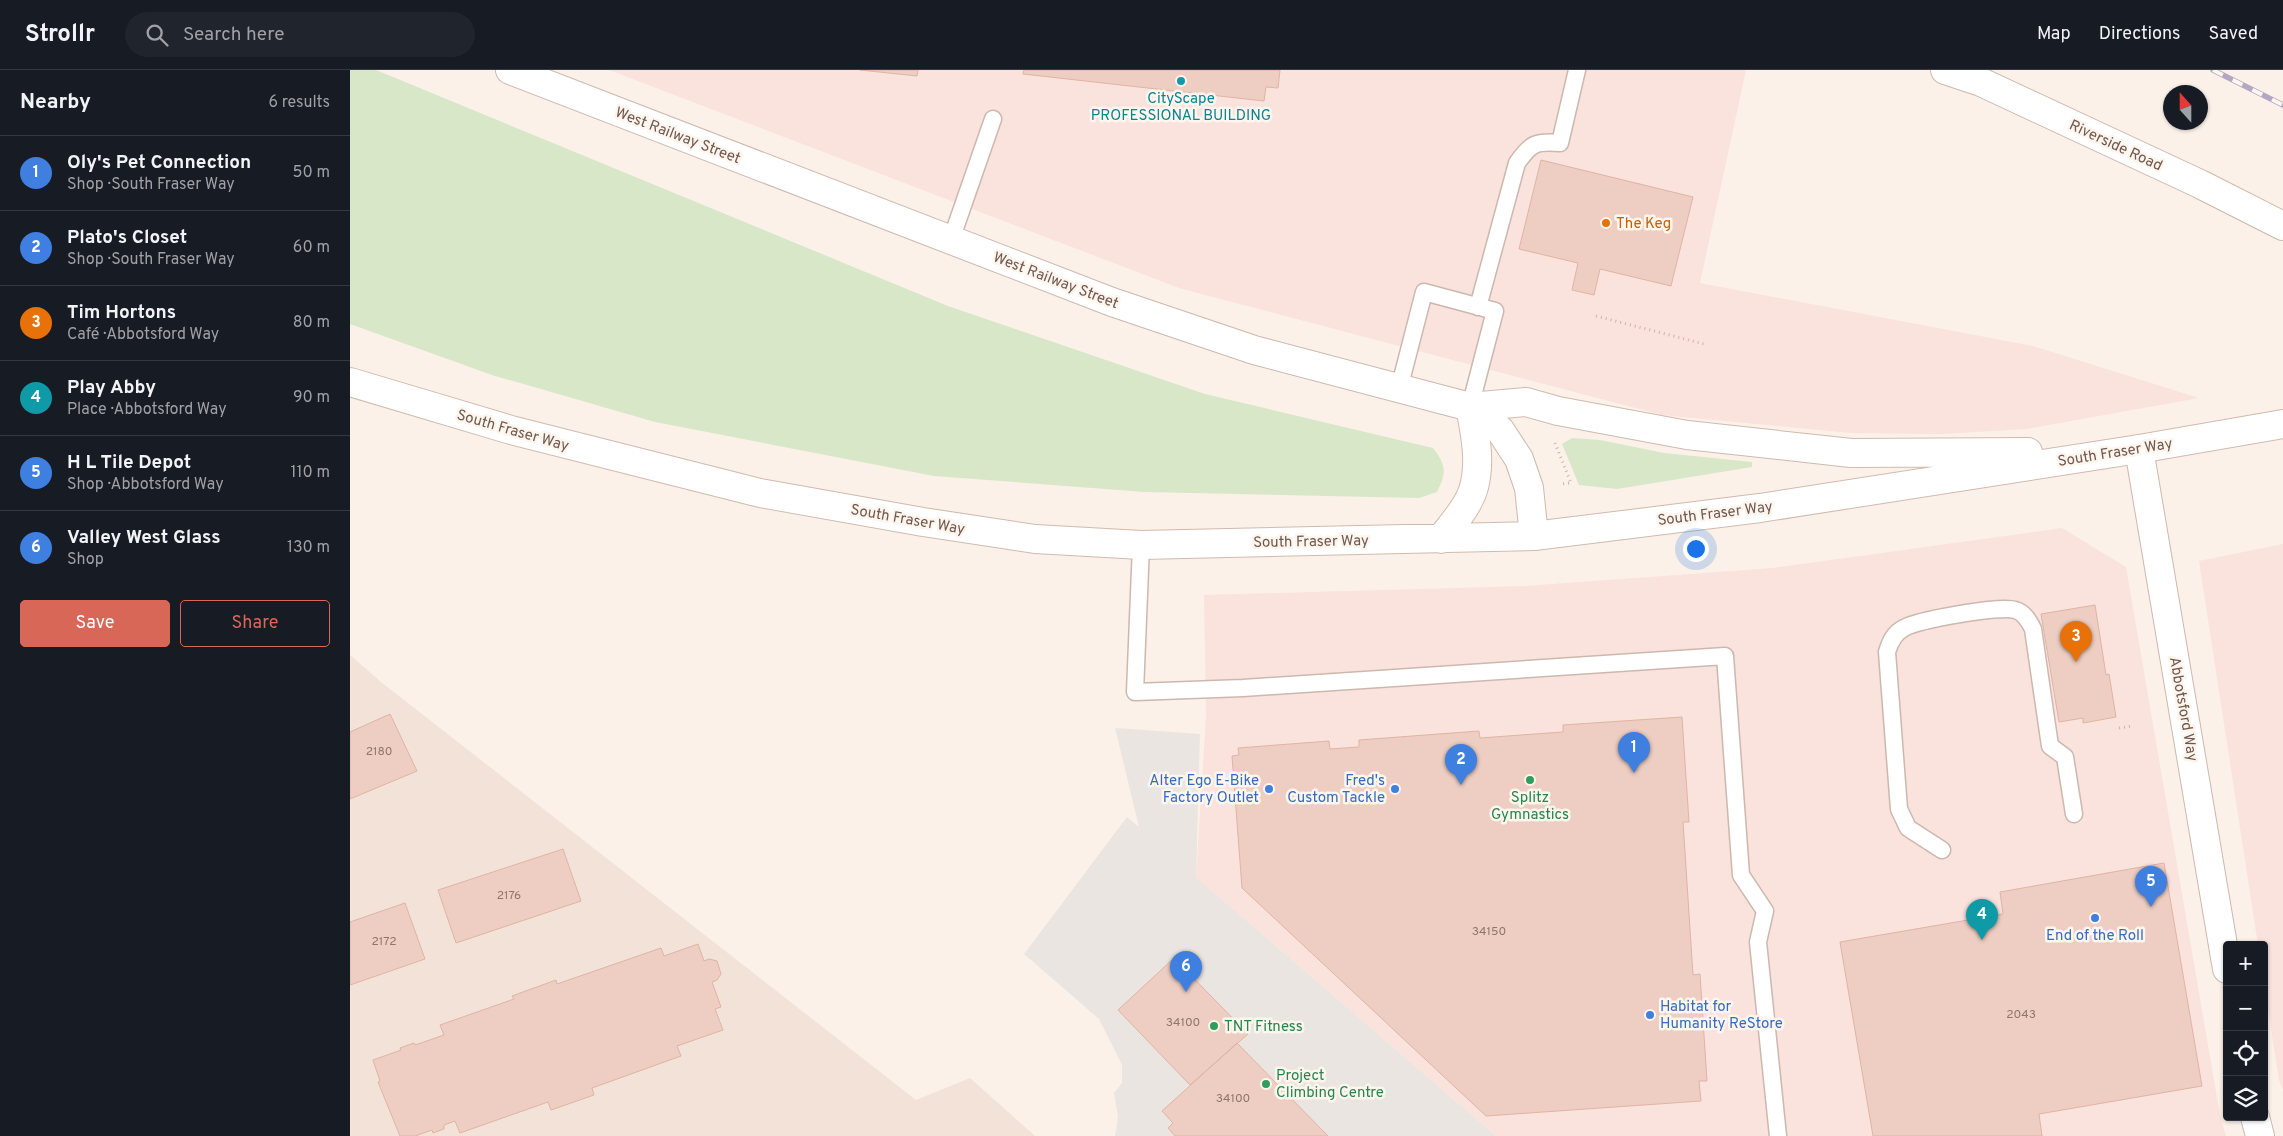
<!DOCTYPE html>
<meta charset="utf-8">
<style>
body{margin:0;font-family:Overpass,sans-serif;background:#20242c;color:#f1f3f6}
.controls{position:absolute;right:15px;bottom:15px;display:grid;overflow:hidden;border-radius:5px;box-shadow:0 1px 4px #0004}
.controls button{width:45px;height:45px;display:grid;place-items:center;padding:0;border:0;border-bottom:1px solid #363941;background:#171b24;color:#f1f3f6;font:25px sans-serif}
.compass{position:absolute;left:1813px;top:15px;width:45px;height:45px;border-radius:50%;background:#171b24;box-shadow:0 1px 4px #0004;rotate:339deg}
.you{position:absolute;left:1345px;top:478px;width:18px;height:18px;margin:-12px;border:4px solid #fff;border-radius:50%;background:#1a73e8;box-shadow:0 0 0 8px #1a73e833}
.badge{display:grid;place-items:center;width:32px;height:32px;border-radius:50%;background:#d96758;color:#fff;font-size:16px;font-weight:700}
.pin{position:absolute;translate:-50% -41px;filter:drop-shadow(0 1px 2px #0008)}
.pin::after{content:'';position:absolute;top:26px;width:18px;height:15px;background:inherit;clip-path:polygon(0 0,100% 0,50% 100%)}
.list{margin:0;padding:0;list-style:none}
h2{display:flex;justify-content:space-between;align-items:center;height:65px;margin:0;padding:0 20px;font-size:21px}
h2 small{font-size:16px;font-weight:400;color:#9ea1a6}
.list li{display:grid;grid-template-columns:32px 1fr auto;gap:15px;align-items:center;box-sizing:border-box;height:75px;padding:0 20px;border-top:1px solid #363941}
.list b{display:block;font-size:19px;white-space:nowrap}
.list p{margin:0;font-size:16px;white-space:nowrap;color:#9ea1a6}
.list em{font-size:16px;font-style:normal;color:#9ea1a6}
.actions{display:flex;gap:10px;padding:15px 20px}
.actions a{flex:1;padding:11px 0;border:1px solid #d96758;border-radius:5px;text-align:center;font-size:18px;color:#d96758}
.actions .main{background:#d96758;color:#fff}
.icon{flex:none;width:28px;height:28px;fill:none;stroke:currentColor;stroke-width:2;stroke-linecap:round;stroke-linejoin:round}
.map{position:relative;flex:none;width:1933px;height:1066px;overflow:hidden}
header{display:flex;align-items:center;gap:30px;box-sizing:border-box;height:70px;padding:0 25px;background:#171b24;border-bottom:1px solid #363941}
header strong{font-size:24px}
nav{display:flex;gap:28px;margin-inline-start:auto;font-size:18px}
.search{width:350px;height:45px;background:#20242c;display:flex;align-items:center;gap:12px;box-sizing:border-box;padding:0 18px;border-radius:28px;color:#9ea1a6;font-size:19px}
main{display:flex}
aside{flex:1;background:#171b24}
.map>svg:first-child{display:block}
</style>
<header>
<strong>Strollr</strong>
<div class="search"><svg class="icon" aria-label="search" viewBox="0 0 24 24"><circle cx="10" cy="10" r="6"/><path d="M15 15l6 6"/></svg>Search here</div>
<nav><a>Map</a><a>Directions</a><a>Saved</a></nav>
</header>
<main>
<aside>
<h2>Nearby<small>6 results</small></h2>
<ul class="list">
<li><span class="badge" style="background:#3f7fe0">1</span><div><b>Oly's Pet Connection</b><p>Shop · South Fraser Way</p></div><em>50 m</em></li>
<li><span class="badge" style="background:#3f7fe0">2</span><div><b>Plato's Closet</b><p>Shop · South Fraser Way</p></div><em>60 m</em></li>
<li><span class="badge" style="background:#e8710a">3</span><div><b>Tim Hortons</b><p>Café · Abbotsford Way</p></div><em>80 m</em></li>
<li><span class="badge" style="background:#0f9aa8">4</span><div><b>Play Abby</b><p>Place · Abbotsford Way</p></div><em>90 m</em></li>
<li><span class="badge" style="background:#3f7fe0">5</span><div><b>H L Tile Depot</b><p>Shop · Abbotsford Way</p></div><em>110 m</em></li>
<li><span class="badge" style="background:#3f7fe0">6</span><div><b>Valley West Glass</b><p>Shop</p></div><em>130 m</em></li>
</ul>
<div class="actions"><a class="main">Save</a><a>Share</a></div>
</aside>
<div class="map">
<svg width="1933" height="1066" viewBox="0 0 1933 1066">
<rect width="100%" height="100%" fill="#fbf1e8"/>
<path fill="#f2e2d7" d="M0 585 31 612 566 1030 620 1008 685 1066H0Z"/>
<path fill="#fae2dd" d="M259 0H1396L1350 213 1683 276 1849 328 1677 359 1593 364 1501 363 1312 345 829 218Z
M1712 458 1776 497 1870 1045 1876 1066H1146L846 807 856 645 854 525 1175 516 1423 498Z
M1933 474V1020L1929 1010 1914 914V875H1908L1849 491Z"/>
<path fill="#ebe5e1" d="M765 658 850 664 846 807 1146 1066H765L768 1047 764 1023 772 1013V995L749 949 674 884 777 747 789 757Z"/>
<path fill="#d8e7c7" d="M0 0H26L598 236 855 324 1083 378C1096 395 1097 402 1087 422L1069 428 795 422 584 406 305 352 142 305 0 254Z
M1222 368 1250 370 1314 383 1402 392V397L1267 419 1229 415 1212 374Z"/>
<path fill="#eecec2" stroke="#dfb4a3" d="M510 0H568L567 6Z
M674 0H930L928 18 916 17 914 31 673 4Z
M1191 90 1343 127 1321 216 1250 199 1244 225 1222 220 1228 193 1169 179Z
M1745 535 1756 605 1759 604 1766 647 1733 653V648L1709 652 1691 544Z
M40 644 67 701 0 729V662Z
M1332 647 1339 752H1333L1343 905 1350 904 1357 1011H1349L1351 1031 1136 1046 892 818 882 686 889 685 888 678 979 671 980 679 1009 677V670L1129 661 1130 668 1213 662V655Z
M213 779 231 831 106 873 88 820Z
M1814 793 1852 1016 1689 1044 1692 1066H1523L1490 872 1653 844 1650 822Z
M55 833 75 889 0 915V852Z
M348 874 354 891 359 889 367 891 371 904 367 910 362 912 371 937 365 939 373 960 327 976 331 986 242 1018 244 1025 201 1040 198 1032 110 1063 105 1051 94 1055V1059L83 1063 82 1060 65 1066H50L28 1012 30 1011 23 990 51 980 50 978 64 973 65 975 94 965 90 955 164 929 162 926 206 910 207 914 311 878 314 886Z
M824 888 898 964 840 1015 768 940Z
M887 973 978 1066H825L818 1058 823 1053 812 1041Z"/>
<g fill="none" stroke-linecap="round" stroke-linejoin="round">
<g stroke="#ccb8af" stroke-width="19">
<path id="service" d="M601 170 643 49
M1128 237 1167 93C1181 73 1186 71 1210 73L1227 0
M1049 319 1074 222 1145 241 1120 337
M791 475 785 622 893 618 1375 586 1391 805 1415 841 1408 872 1428 1066
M1592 780 1558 758 1549 739 1537 582C1540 572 1544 563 1554 558 1568 550 1651 535 1665 540 1674 542 1679 551 1683 559L1700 676 1715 687 1724 744"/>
</g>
<g stroke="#ccb8af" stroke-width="30">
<path id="tertiary" d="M160 0 762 232 904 280 1120 337 1150 360 1169 389 1179 418 1184 466
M1595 0 1631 12 1850 114 1933 156
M1789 379 1877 899
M1905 1047 1910 1066"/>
</g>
<g stroke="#d0baaf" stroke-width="30">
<path id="secondary" d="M0 312 161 360 410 423 573 452 685 469 791 475 1184 466 1410 438 1789 379 1933 354
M1091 469C1102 454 1119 436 1124 417 1131 391 1125 363 1120 337L1176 332 1208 341 1337 365 1501 383 1678 382"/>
</g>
<path stroke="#d2b2a5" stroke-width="3" stroke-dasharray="1 4" stroke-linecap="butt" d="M1246 246 1354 274
M1205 373 1221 413 1210 414
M1769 658 1783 656"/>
<use href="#service" stroke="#fff" stroke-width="16"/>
<use href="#tertiary" stroke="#fff" stroke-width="28"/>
<use href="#secondary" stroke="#fff" stroke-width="28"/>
<g stroke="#b3a7c4" stroke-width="5.5">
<path id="rail" d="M1863 0 1933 35"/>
</g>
<use href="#rail" stroke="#fdf6ee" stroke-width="4" stroke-dasharray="11" stroke-linecap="butt"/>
</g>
<circle fill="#0f9aa8" stroke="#fdf6ee" stroke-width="2" cx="831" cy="11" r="5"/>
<circle fill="#e8710a" stroke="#fdf6ee" stroke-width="2" cx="1256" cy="153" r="5"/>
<g fill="#2e9e5b" stroke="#fdf6ee" stroke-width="2">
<circle cx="1180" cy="710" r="5"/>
<circle cx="864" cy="956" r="5"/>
<circle cx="916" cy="1014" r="5"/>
</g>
<g fill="#3f7fe0" stroke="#fdf6ee" stroke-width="2">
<circle cx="919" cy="719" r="5"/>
<circle cx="1045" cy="719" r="5"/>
<circle cx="1745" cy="848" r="5"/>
<circle cx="1300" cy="945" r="5"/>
</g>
<g text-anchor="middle" stroke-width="5" stroke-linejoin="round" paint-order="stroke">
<g font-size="12" fill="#91756b">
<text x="29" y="685">2180</text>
<text x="159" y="829">2176</text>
<text x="1139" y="865">34150</text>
<text x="34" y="875">2172</text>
<text x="1671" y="948">2043</text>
<text x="833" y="956">34100</text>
<text x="883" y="1032">34100</text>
</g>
<g font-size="15" fill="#0d838f" stroke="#fdf6ee">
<text x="831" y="33">CityScape<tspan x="831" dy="17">PROFESSIONAL BUILDING</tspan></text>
</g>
<g font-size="15" fill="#72574e" stroke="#fdf6ee">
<text transform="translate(328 65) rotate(21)" y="5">West Railway Street</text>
<text transform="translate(1766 75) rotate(25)" y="5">Riverside Road</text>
<text transform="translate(706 210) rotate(21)" y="5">West Railway Street</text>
<text transform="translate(163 360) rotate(16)" y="5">South Fraser Way</text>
<text transform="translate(1765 382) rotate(-9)" y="5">South Fraser Way</text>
<text transform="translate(1365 443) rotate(-7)" y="5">South Fraser Way</text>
<text transform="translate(558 449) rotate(10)" y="5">South Fraser Way</text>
<text transform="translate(961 471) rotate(-1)" y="5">South Fraser Way</text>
<text transform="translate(1834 639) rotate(80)" y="5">Abbotsford Way</text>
</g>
<g font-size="15" fill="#c56008" stroke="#fdf6ee" text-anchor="start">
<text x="1266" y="158">The Keg</text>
</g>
<g font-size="15" fill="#366cbe" stroke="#fdf6ee" text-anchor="end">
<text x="909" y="715">Alter Ego E-Bike<tspan x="909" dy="17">Factory Outlet</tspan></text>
<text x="1035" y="715">Fred's<tspan x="1035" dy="17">Custom Tackle</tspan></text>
<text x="1745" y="870" text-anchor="middle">End of the Roll</text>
<text x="1310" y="941" text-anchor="start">Habitat for<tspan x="1310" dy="17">Humanity ReStore</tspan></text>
</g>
<g font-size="15" fill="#27864d" stroke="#fdf6ee" text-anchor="start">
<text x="1180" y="732" text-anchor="middle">Splitz<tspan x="1180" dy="17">Gymnastics</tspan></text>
<text x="874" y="961">TNT Fitness</text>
<text x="926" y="1010">Project<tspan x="926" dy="17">Climbing Centre</tspan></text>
</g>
</g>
</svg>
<div class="controls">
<button>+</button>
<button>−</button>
<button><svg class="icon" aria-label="locate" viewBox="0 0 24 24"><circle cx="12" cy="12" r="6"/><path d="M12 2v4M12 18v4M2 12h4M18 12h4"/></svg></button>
<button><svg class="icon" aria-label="layers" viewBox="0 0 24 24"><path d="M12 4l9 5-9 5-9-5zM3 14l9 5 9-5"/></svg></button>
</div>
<svg class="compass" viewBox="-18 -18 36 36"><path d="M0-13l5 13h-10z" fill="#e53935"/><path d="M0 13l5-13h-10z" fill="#9ea1a6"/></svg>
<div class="you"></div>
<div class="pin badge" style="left:1284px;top:703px;background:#3f7fe0">1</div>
<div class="pin badge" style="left:1111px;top:715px;background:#3f7fe0">2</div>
<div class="pin badge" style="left:1726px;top:592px;background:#e8710a">3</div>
<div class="pin badge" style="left:1632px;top:870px;background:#0f9aa8">4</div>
<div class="pin badge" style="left:1801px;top:837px;background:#3f7fe0">5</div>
<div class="pin badge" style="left:836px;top:922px;background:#3f7fe0">6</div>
</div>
</main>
